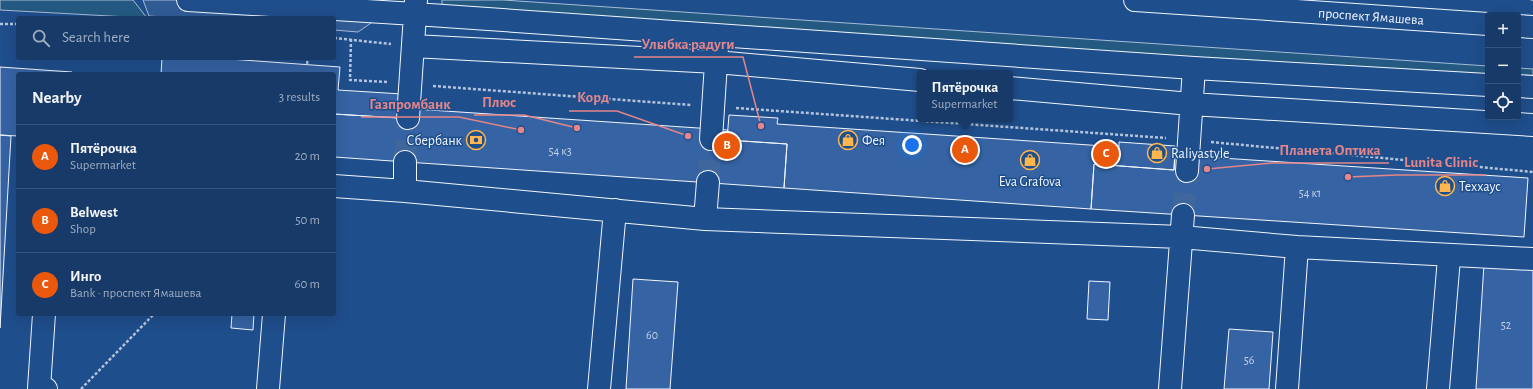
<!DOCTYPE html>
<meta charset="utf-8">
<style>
body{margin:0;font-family:"Alegreya Sans",sans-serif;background:#20416f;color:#f1f3f6}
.controls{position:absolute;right:12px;top:12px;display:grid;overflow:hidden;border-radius:4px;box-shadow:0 4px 16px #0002}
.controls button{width:36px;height:36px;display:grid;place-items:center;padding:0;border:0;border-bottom:1px solid #36547d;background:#173a69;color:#f1f3f6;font:20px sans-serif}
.you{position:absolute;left:912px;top:145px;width:14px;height:14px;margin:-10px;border:3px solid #fff;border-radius:50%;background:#1a73e8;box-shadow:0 0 0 6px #1a73e833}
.badge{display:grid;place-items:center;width:26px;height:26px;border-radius:50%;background:#ea580c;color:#fff;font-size:13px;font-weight:700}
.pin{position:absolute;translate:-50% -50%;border:2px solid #fff;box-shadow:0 1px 4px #0006}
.popup{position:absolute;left:917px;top:70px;width:96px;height:52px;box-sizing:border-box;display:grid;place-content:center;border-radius:4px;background:#173a69;filter:drop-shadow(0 1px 3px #0005);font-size:13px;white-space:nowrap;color:#9eadc0}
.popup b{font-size:15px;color:#f1f3f6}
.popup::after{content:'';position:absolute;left:50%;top:100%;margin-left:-8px;border:8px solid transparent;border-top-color:#173a69}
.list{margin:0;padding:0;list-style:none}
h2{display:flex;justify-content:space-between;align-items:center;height:52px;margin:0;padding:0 16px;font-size:17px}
h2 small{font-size:13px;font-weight:400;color:#9eadc0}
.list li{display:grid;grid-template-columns:26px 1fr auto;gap:12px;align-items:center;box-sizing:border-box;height:64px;padding:0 16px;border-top:1px solid #36547d}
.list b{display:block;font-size:15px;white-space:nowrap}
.list p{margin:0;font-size:13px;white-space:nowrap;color:#9eadc0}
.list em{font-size:13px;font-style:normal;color:#9eadc0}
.icon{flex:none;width:22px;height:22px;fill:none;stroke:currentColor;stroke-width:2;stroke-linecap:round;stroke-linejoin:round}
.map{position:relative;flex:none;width:1533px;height:389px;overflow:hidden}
.search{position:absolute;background:#173a69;box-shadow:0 4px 16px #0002;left:16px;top:16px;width:320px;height:44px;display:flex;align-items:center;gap:10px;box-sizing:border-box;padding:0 14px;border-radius:4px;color:#9eadc0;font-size:15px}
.panel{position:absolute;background:#173a69;box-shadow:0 4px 16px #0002;left:16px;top:72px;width:320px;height:244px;border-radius:4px}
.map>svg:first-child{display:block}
</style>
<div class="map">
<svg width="1533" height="389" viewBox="0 0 1533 389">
<rect width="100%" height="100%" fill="#1f4e8c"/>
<path fill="#245a82" stroke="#a8bbd7" d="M0 0H133L147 18 0 10Z
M442 0H503L1488 66V80L442 11Z
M1518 68 1533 69V83L1518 82Z"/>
<path fill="#305b95" stroke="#a8bbd7" d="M143 0H378L374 21 358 32 334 30V18H180L149 16Z"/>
<path fill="#3563a3" stroke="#f2f6ff" d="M162 58H215L340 67 338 90 402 94 401 118 334 114V74H161Z
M0 67 72 72V74H18V136L0 135Z
M415 109 728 130 727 140 787 144 784 188 334 157V114L414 119Z
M729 115 778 118 777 124 1119 147V142L1175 146 1174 170 1094 164 1091 209 784 188 787 144 727 140Z
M0 135 11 136 0 328Z
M1175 155 1528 178 1524 237 1091 209 1094 164 1174 170Z
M1484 264 1533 267V389H1476Z
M633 279 678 282 670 389H626Z
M1089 281 1110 282 1108 320 1087 319Z
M232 314H254L253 330 231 328Z
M1229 329 1273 332 1269 389H1224Z"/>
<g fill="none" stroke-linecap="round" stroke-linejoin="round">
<path stroke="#3f679d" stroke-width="22" stroke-dasharray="22 11" stroke-linecap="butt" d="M405 162 408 118
M708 182 711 139
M1183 215 1187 171"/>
<g stroke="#f2f6ff" stroke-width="24">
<path id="minor" d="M188 0 415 14 1194 68 1488 85
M413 46 716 62 920 80
M1518 86 1533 87
M1010 88 1191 104 1533 125
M408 118 416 0
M711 139 717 48
M1187 171 1194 68
M334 186 405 191 705 219 1181 237 1297 247 1533 259
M405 191V162
M705 219 708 182
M44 314 39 388 46 389
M268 389 274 314
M599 389 615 210
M1170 389 1183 215
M1287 389 1297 247
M1438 389 1449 258"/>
</g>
<g stroke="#f2f6ff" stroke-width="24">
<path id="major" d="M1135 0 1488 24
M1518 26 1533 27"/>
</g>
<path stroke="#b3c4dc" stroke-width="2.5" stroke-dasharray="3 2" stroke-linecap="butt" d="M0 24H18
M334 38 391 44
M351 39 350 80 388 82
M307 64 308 58
M433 86 691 105
M736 108 1166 138
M1211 142 1533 172
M81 389 154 314"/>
<use href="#minor" stroke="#1f4e8c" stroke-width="22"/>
<use href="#major" stroke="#1f4e8c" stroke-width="22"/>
<path stroke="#f2f6ff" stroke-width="1" d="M1531 0H1533"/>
</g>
<defs>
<g id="bank-ring" transform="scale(1)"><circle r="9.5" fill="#1f4e8c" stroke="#ffb74d" stroke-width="1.5"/><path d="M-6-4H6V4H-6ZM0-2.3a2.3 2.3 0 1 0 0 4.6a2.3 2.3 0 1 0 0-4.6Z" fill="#ffb74d"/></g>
<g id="shop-ring" transform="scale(1)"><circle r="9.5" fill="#1f4e8c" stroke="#ffb74d" stroke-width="1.5"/><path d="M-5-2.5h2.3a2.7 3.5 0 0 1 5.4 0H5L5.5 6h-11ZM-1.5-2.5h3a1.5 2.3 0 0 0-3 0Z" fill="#ffb74d"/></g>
</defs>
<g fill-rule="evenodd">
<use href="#bank-ring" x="476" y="140"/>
<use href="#shop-ring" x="848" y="140"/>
<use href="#shop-ring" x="1157" y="153"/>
<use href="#shop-ring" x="1030" y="160"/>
<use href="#shop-ring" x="1445" y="186"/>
</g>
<g text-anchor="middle" stroke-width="3" stroke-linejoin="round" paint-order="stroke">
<g font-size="12" fill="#c3d1e8">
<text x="560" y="155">54 к3</text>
<text x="1310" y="197">54 к1</text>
<text x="1506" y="329">52</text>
<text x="652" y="339">60</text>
<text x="1249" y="364">56</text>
</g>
<g font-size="14" fill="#f2f6ff" stroke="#1f4e8c">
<text transform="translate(1371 16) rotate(4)" y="5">проспект Ямашева</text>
</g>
<g font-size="14" fill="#f2f6ff" stroke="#1f4e8c" text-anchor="start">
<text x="462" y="145" text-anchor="end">Сбербанк</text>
<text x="862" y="145">Фея</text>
<text x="1171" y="158">Raliyastyle</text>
<text x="1030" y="186" text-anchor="middle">Eva Grafova</text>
<text x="1459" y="191">Теххаус</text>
</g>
</g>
<path fill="none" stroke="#e38589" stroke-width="1.5" d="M761 126L743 57H634M688 136L617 111H569M577 128L524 115H474M521 130L459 117H361M1207 169L1272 163H1389M1348 177L1396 175H1486"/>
<g fill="#e38589" stroke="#1f4e8c" stroke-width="1.5">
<circle cx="761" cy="126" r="4"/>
<circle cx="688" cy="136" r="4"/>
<circle cx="577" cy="128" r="4"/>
<circle cx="521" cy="130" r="4"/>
<circle cx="1207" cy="169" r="4"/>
<circle cx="1348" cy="177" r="4"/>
</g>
<g font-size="15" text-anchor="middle" font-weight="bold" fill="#e38589" stroke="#1f4e8c" stroke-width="3" stroke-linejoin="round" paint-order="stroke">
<text x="688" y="49">Улыбка радуги</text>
<text x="593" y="102">Корд</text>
<text x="499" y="107">Плюс</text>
<text x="410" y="109">Газпромбанк</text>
<text x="1330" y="155">Планета Оптика</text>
<text x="1441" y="167">Lunita Clinic</text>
</g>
</svg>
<div class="controls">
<button>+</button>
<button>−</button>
<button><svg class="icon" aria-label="locate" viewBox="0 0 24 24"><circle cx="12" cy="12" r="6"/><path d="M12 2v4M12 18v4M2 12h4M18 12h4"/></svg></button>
</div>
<div class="you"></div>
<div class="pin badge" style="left:965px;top:150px">A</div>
<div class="popup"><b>Пятёрочка</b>Supermarket</div>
<div class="pin badge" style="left:727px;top:146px">B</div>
<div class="pin badge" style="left:1106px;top:154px">C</div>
<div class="search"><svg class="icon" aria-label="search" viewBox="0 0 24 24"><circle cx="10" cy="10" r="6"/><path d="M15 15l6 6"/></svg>Search here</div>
<section class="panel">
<h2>Nearby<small>3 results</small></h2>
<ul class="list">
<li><span class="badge">A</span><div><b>Пятёрочка</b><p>Supermarket</p></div><em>20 m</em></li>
<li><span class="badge">B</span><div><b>Belwest</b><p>Shop</p></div><em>50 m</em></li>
<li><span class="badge">C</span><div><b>Инго</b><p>Bank · проспект Ямашева</p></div><em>60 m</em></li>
</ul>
</section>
</div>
